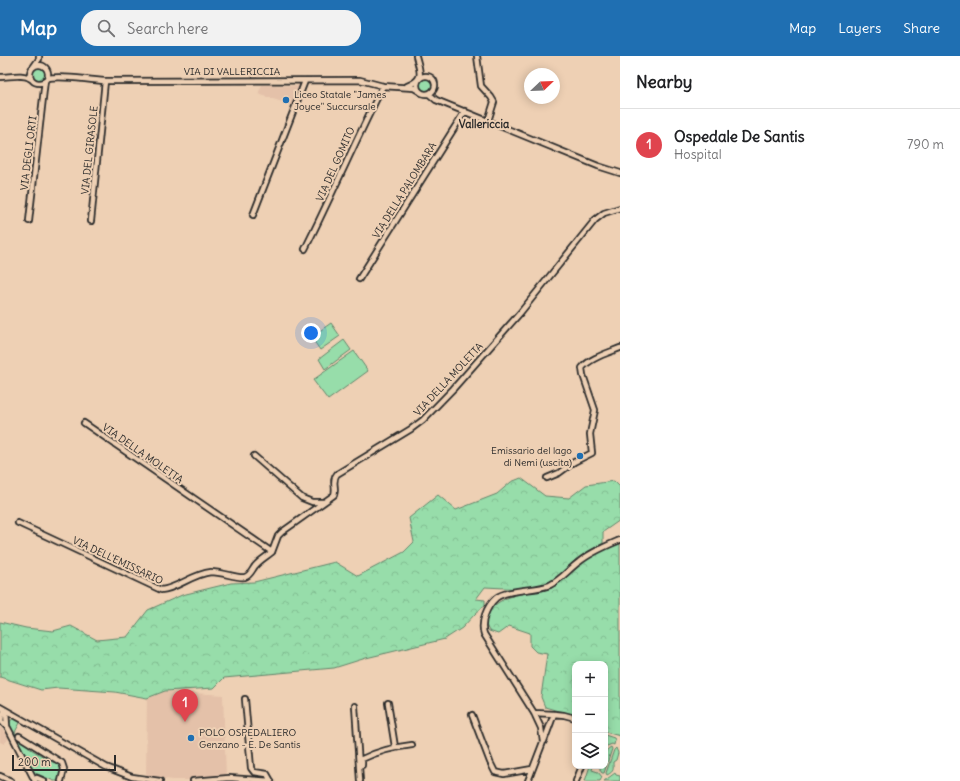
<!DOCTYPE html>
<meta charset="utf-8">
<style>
body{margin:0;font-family:Delius,sans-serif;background:#f2f2f2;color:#202124}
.controls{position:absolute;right:12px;bottom:12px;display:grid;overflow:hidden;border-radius:8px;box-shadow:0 2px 10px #0003}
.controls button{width:36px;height:36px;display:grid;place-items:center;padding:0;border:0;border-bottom:1px solid #e0e0e0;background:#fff;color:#202124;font:20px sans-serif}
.compass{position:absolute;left:524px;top:12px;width:36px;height:36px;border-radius:50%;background:#fff;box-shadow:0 2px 10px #0003;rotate:67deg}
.scale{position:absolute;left:12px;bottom:10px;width:104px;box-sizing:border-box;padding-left:4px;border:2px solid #2b2b2b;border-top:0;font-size:11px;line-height:14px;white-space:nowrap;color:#2b2b2b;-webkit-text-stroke:3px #eed0b4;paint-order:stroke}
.you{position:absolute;left:311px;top:277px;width:14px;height:14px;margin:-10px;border:3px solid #fff;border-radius:50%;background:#1a73e8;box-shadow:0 0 0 6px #1a73e833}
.badge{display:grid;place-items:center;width:26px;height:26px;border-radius:50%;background:#1f6fb2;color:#fff;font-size:13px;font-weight:700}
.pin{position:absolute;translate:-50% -33px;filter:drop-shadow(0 1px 2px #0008)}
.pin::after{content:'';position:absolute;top:21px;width:14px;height:12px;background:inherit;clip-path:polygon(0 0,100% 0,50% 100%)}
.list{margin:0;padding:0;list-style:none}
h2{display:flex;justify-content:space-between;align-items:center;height:52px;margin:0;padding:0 16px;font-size:17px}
h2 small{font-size:13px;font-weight:400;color:#757577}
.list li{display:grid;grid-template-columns:26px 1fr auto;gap:12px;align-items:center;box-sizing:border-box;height:72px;padding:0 16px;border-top:1px solid #e0e0e0}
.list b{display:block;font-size:15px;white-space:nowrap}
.list p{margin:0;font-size:13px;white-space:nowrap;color:#757577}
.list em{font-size:13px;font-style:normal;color:#757577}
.icon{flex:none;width:22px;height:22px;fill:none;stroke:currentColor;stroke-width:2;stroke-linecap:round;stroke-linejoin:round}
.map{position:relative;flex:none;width:620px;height:725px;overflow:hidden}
header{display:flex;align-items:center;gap:24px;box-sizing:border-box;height:56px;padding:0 20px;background:#1f6fb2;color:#fff}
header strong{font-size:19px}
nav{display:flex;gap:22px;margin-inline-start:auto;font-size:14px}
.search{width:280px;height:36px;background:#f2f2f2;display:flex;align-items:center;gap:10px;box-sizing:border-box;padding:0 14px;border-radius:16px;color:#757577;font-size:15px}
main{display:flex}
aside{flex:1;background:#fff}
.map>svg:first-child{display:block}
</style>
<header>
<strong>Map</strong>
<div class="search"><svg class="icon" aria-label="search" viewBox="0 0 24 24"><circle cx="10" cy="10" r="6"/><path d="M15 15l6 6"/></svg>Search here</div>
<nav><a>Map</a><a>Layers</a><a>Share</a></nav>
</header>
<main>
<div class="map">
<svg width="620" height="725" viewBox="0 0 620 725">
<defs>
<pattern id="forest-crowns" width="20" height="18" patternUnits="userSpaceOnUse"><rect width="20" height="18" fill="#97ddaa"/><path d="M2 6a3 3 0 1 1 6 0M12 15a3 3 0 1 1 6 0" fill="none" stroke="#82be92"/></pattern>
</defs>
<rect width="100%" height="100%" fill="#eed0b4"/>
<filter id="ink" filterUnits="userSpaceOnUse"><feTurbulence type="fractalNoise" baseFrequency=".025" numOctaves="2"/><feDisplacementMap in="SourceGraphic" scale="8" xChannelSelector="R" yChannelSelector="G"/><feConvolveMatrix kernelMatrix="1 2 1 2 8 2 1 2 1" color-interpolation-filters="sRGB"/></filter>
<g filter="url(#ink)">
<path fill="#e4c1a9" d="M298 28H302L294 50 258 38 262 29 297 30Z
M165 635 223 639 226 720 194 724H173L146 720 147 642Z
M0 671 10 681 4 688 0 686Z"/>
<path fill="#97ddaa" stroke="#61846a" d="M33 18a6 6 0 1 1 12 0a6 6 0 1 1-12 0Z
M420 29a6 6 0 1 1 12 0a6 6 0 1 1-12 0Z
M331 267 340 280 320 294 311 281Z
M344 284 351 294 325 313 319 303Z
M354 295 368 315 328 344 313 324Z
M14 662 21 665 15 676 20 684 30 690 29 692 54 707 55 705 60 708 62 712 59 725H54L33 716 9 670V666Z
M605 679 614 682 615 684 614 689 612 688 607 690 605 689Z
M611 691 612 693 604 717H602L600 714V710H605C605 702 603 695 611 691Z
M616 692 618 697 616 704 613 706C613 713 615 715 607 719L606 717 614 694Z
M590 710H593L592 714 598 716 602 721 600 725H585Z
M615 717 616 719 620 720V725H604Z"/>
<path fill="url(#forest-crowns)" stroke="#61846a" d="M521 422 545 440 569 442 586 429 614 425 620 431V464L603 476V487L576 503 560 520 550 526 524 533 485 531 476 543 485 544V549L475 558 462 572 445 583 366 602 334 612 224 622 214 632 165 635 147 642 115 636 58 632 41 634 0 621V566L26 572 53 575 71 570 97 584 127 581 148 554 182 539 231 527 254 526 335 506 358 520 404 496 414 486 409 462 438 439 456 454 497 438 511 426Z
M620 488V680L605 676V608H575V660L545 651 541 641 547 598 536 596 530 590V577L509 570 498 578 489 575 485 567C487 563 488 557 491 553 508 533 541 540 562 525 567 522 571 515 576 510 588 499 605 493 620 488Z"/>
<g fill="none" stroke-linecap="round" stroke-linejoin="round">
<g stroke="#2b2b2b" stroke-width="8">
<path id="minor" d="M477 0 481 30 491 41 494 46 488 65
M30 18a9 9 0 1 1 18 0a9 9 0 1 1-18 0Z
M34 10 39 3V0
M417 29a9 9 0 1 1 18 0a9 9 0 1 1-18 0Z
M0 21C10 21 23 17 31 23
M47 22C66 19 85 24 105 25L360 24 383 30 414 32 419 35
M407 30C425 23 420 16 416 0
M429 38 436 44 598 110 620 117
M253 159 305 25
M29 165 45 24
M91 165 105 25
M305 193C332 139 356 84 383 30
M359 223 465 55
M84 367 272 496 278 480 282 476 334 439C337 431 331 425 337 418L411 373 423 364 453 333 520 257 595 164 604 157 620 152
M254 400 302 442 312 446H324
M547 422 559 417 574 406 592 397 590 378 595 354 583 319 582 312C590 302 608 297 620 292
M18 467 161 534C177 533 192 518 211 516 222 516 239 523 245 521 250 520 252 514 255 510 260 504 266 501 272 496
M245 643 251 712 254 716 267 718 271 725
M388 647 395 691
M355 650 360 725
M0 651 106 711 132 721 160 725
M6 655 7 670
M534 657 554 658
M472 659 490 706 495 716 504 718 532 713
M0 664 8 672 35 725
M1 665 2 658 6 655
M19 680 62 707 64 713 61 725
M544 685 554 658 564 659 575 662
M362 709V703C378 695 395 691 412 689
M0 720 11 725
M37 722 44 725
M193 725 229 722 271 725
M528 725 543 686 541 672 534 657 484 578C480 566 487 550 496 542 507 533 536 535 550 529 562 523 569 513 579 506 591 496 606 490 620 484
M576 725 582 710"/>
</g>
<use href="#minor" stroke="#eed0b4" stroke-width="4.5"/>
</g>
</g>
<g fill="#1f6fb2" stroke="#eed0b4" stroke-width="1.5">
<circle cx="286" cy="44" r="4"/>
<circle cx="580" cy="400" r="4"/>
<circle cx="191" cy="682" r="4"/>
</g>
<g text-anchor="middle" stroke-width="4" stroke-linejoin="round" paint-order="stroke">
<g font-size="10" fill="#2b2b2b" stroke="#eed0b4">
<text x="232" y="19">VIA DI VALLERICCIA</text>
<text transform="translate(89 94) rotate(-84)" y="4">VIA DEL GIRASOLE</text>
<text transform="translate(28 97) rotate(-83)" y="4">VIA DEGLI ORTI</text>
<text transform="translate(335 108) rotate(-66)" y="4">VIA DEL GOMITO</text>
<text transform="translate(404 134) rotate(-58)" y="4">VIA DELLA PALOMBARA</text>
<text transform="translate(448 323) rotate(-47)" y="4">VIA DELLA MOLETTA</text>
<text transform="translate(143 397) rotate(35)" y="4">VIA DELLA MOLETTA</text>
<text transform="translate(118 504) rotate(25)" y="4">VIA DELL'EMISSARIO</text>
</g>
<g font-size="10" fill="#2b2b2b" stroke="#eed0b4" text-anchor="start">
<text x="294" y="42">Liceo Statale "James<tspan x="294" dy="12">Joyce" Succursale</tspan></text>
<text x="572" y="398" text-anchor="end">Emissario del lago<tspan x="572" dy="12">di Nemi (uscita)</tspan></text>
<text x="199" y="680">POLO OSPEDALIERO<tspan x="199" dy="12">Genzano - E. De Santis</tspan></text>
</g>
<g font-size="11" font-weight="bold" fill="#2b2b2b" stroke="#eed0b4">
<text x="484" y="72">Vallericcia</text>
</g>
</g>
</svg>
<div class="controls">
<button>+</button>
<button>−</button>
<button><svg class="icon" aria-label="layers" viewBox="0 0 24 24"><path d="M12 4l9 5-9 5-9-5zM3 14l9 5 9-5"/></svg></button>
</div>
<svg class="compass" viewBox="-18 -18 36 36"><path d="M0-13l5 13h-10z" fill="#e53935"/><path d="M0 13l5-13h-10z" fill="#757577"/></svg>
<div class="scale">200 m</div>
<div class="you"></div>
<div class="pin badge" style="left:185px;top:666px;background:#e0444e">1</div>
</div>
<aside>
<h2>Nearby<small></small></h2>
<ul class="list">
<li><span class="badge" style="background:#e0444e">1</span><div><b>Ospedale De Santis</b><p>Hospital</p></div><em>790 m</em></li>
</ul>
</aside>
</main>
